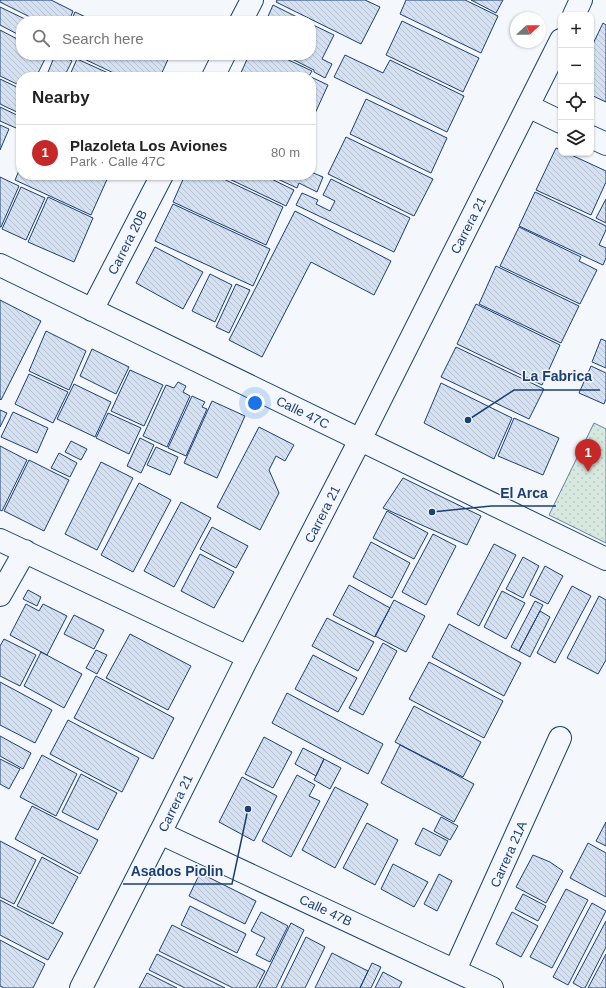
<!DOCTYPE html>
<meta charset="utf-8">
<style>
body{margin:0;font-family:Arial,sans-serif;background:#f6f6f6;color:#222}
.controls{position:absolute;right:12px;top:12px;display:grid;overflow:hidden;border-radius:8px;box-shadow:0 1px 3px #0004}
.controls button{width:36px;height:36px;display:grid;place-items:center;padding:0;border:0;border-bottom:1px solid #e0e0e0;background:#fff;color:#222;font:20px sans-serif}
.compass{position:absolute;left:510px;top:12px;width:36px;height:36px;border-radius:50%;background:#fff;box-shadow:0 1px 3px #0004;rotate:69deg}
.you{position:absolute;left:255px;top:403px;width:14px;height:14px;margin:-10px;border:3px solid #fff;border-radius:50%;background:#1a73e8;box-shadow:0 0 0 6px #1a73e833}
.badge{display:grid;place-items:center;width:26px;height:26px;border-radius:50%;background:#c62828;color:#fff;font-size:13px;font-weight:700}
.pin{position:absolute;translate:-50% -33px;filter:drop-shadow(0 1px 2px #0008)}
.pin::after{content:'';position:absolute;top:21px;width:14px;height:12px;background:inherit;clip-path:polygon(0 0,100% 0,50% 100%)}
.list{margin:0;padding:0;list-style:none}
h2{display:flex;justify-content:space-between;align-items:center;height:52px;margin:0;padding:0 16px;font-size:17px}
h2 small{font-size:13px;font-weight:400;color:#767676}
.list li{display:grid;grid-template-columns:26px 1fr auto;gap:12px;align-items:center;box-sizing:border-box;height:56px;padding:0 16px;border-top:1px solid #e0e0e0}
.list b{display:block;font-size:15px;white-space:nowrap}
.list p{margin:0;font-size:13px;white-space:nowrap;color:#767676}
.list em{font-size:13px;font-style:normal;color:#767676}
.icon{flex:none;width:22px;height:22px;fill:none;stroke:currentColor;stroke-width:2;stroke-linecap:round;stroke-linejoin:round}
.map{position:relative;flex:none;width:606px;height:988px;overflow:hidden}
.search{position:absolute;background:#fff;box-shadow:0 1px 3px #0004;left:16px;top:16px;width:300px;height:44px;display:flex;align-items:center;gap:10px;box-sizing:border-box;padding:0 14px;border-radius:16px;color:#767676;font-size:15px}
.panel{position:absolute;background:#fff;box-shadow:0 1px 3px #0004;left:16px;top:72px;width:300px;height:108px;border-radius:16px}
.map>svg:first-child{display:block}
</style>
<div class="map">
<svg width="606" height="988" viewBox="0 0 606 988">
<defs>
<pattern id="park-dots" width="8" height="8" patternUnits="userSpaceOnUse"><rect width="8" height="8" fill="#d7e8df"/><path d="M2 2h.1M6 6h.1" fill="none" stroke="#b8c8c3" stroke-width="1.8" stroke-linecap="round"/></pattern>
<pattern id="building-back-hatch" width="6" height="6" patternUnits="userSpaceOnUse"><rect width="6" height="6" fill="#d5e0f0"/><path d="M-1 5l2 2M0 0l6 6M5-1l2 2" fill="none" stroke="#b6c1d1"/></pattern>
</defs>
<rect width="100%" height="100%" fill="#f4f7fb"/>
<path fill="url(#park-dots)" stroke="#687fa3" d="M594 423 606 429V543L549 515Z"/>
<path fill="url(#building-back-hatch)" stroke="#1d3f73" d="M0 0H51L73 11 69 21H38L0 2Z
M277 0H365L380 7 361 44 276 2Z
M406 0H465L498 16 481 53 400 14Z
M471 0H503L496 13Z
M273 5 305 21H266Z
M0 7 29 21H21V36L0 25Z
M75 12 92 20V21H71Z
M402 21 479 58 463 92 386 55Z
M603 23 606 25V102L591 95V48Z
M311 24 334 35 322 59 332 64 325 78 314 72V70L284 55H311Z
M0 30 21 41V55H47L36 77H21V86L0 76Z
M55 55H59L72 61 64 77H46Z
M78 55H170L160 77H122L78 56Z
M249 55H278L312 71 309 76 311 77H239Z
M345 55 383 73 390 60 464 96 447 132 334 77Z
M77 59 117 77H69Z
M311 77 328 85 312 120H311Z
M0 79 21 89 18 98 21 100V114L0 104Z
M366 99 447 138 431 173 350 134Z
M0 107 21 117 16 128 0 121Z
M0 125 9 129 0 150Z
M346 137 433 179 414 216 328 174Z
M556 148 561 150V153H567L606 171V182L591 215 536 190Z
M21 166V175H109L91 215 15 180Z
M311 172 323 177 317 192 299 183 297 188 269 175H311Z
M185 175H215L283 207 266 245 173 202Z
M221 175H263L294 190 286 206Z
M0 177 19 186 1 227H0Z
M331 179 410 218 394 252 296 205 302 193 318 200 316 204 330 211 335 201 323 195Z
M21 187 45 198 26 240 2 229Z
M535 192 606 226V230L599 245 606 248V258L603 265 519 226Z
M48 197 93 218 74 262 28 242Z
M606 199V223L596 218Z
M173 204 270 249 253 286 155 241Z
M295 211 391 261 374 295 311 262 262 357 229 340Z
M519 227 581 257 579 261 597 270 580 304 500 266Z
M155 247 203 272 183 309 136 283Z
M496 266 579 306 561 343 479 304Z
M210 274 232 285 215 322 192 311Z
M236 284 250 290 229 333 216 327Z
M0 300 41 321 1 400 0 399Z
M476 304 560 345 542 385 457 344Z
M46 331 86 351 69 390 29 371Z
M601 339 606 341V368L592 362Z
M456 347 544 389 529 419 441 377Z
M92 349 129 367 116 394 80 376Z
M591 366 606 373V399L604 404 579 393Z
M130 370 163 385 144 426 111 411Z
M29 374 68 392 53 423 15 404Z
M178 382 186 386 183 392 190 396 167 447 143 436 166 385 174 388Z
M441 383 512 418 494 459 424 423Z
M74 384 111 402 95 437 57 419Z
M192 396 205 402 202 407 207 409 186 456 168 448Z
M212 401 245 416 217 478 184 463Z
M0 410 7 413 0 427Z
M13 412 48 428 37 453 1 437Z
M108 413 141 428 129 454 96 438Z
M514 418 559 438 543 475 498 456Z
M259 427 294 445 285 461 276 456 269 470 279 493 260 530 217 507Z
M140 438 154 445 141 473 127 466Z
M71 441 87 449 81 460 65 452Z
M0 446 27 460 2 511 0 510Z
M156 447 178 457 170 475 147 465Z
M59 453 77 463 70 477 51 468Z
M29 460 69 480 44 531 4 511Z
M101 462 133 478 97 550 65 534Z
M403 478 481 516 467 545 383 508Z
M139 483 171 500 133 572 101 555Z
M181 502 211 518 174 587 144 571Z
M387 511 428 533 414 559 373 538Z
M212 527 248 546 236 568 200 549Z
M433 534 456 546 426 605 402 592Z
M371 542 410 563 392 598 353 577Z
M494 544 516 555 479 626 457 614Z
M200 554 234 572 214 608 181 591Z
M523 557 539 566 523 598 506 589Z
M545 566 563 576 548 604 530 595Z
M349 585 390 608 375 637 333 615Z
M572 586 591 596 555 663 537 653Z
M28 590 41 597 37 606 23 599Z
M502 591 525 603 506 639 484 627Z
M599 596 606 600V660L598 674 567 658Z
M394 600 425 616 406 652 375 636Z
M535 601 543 605 519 651 511 647Z
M26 604 39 611 43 604 67 616 47 655 10 635Z
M540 611 550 617 530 657 519 651Z
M74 615 104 630 94 649 64 634Z
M327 618 374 642 358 671 312 646Z
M449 624 521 663 504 696 432 657Z
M130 634 191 666 168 710 106 678Z
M4 639 36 655 20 686 0 676V646Z
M383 643 397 651 363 715 349 708Z
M96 650 107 655 97 674 86 668Z
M41 652 82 674 64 708 24 686Z
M313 655 357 678 338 712 295 689Z
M429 662 503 701 484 738 409 699Z
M96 676 174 718 153 759 74 718Z
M0 682 52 710 35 743 0 725Z
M287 693 383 744 368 774 272 723Z
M414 706 481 742 463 777 395 742Z
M68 720 139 758 122 792 50 754Z
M0 736 31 753 23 769 0 756Z
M264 737 292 752 273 788 245 774Z
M400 745 474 784 454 822 381 783Z
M303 748 324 759 316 776 295 764Z
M42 755 77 774 56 816 20 797Z
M0 759 20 769 9 789 0 784Z
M324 759 341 768 330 789 314 780Z
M81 774 117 793 98 830 62 812Z
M297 775 315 785 309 796 320 801 291 857 262 841Z
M242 777 277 796 254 841 219 822Z
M335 787 368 804 335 868 302 850Z
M32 806 98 840 80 874 15 839Z
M441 817 458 826 450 840 434 831Z
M606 822V846L596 841Z
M367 823 398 840 375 885 343 868Z
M423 828 448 841 440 856 415 844Z
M0 841 36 860 14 904 0 897Z
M588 843 606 853V897L570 878Z
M533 855 550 862 563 871 546 903 516 887Z
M42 857 78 877 53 924 17 906Z
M393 864 428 882 414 907 381 889Z
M200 873 256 901 245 924 189 896Z
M439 874 452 881 437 911 424 904Z
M566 889 588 900 552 968 530 957Z
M523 894 546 906 538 921 515 909Z
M0 900 63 933 48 960 0 935Z
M592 903 606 911 568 985 553 977Z
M190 906 246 934 237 953 181 925Z
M261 912 288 926 270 962 256 955 265 938 251 931Z
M512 912 538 926 521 957 496 944Z
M606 921V947L585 988H582L573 983Z
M291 923 304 930 276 988H259Z
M172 925 265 971 256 988H233L159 951Z
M306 937 325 947 305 988H281Z
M0 940 45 964 33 988H4L0 986Z
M332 953 368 971 360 988H315Z
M157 954 225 988H185L149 970Z
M606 954V988H588Z
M372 963 381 967 371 988H360Z
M383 972 402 982 399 988H375Z
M147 973 177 988H139Z"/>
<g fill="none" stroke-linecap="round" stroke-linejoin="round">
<g stroke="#1d3f73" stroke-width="24">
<path id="street" d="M241 21 252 0
M213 77 224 55
M528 106 561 122
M591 137 606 144
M0 265 606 559
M92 310 162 175
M0 540 248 657
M0 595 25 551
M160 833 492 988
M455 970 560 738"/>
</g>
<g stroke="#1d3f73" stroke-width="24">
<path id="secondary" d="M574 15 581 0
M81 988 160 833 248 657 360 440 561 40"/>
</g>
<use href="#street" stroke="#f4f7fb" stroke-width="22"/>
<use href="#secondary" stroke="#f4f7fb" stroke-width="22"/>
</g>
<g text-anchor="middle" stroke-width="3" stroke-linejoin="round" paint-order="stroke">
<g font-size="13" fill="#1d3f73" stroke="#f4f7fb">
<text transform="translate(468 225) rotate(-63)" y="5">Carrera 21</text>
<text transform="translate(127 242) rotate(-63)" y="5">Carrera 20B</text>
<text transform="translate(303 412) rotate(26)" y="5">Calle 47C</text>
<text transform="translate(322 514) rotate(-63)" y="5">Carrera 21</text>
<text transform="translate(175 803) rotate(-64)" y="5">Carrera 21</text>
<text transform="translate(508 854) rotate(-66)" y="5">Carrera 21A</text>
<text transform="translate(326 910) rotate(25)" y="5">Calle 47B</text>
</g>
</g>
<path fill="none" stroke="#1d3f73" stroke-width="1.5" d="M468 420L514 390H600M432 512L491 506H556M248 809L232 884H123"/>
<g fill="#1d3f73" stroke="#f4f7fb" stroke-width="1.5">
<circle cx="468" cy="420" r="4"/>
<circle cx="432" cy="512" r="4"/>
<circle cx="248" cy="809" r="4"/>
</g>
<g font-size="14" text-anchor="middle" font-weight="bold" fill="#1d3f73" stroke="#f4f7fb" stroke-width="3" stroke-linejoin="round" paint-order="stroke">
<text x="557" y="381">La Fabrica</text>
<text x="524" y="498">El Arca</text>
<text x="177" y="876">Asados Piolin</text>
</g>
</svg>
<div class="controls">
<button>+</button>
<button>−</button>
<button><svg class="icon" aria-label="locate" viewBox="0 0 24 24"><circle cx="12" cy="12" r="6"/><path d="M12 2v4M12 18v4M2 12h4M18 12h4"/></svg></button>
<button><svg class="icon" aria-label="layers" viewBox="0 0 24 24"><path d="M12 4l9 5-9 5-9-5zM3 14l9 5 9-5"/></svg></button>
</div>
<svg class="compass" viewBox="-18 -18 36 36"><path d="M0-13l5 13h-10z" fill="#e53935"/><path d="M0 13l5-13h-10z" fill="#767676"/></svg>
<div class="you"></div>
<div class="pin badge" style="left:588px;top:472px">1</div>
<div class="search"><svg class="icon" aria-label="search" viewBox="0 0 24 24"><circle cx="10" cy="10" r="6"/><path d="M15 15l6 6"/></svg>Search here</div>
<section class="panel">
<h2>Nearby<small></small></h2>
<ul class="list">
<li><span class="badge">1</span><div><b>Plazoleta Los Aviones</b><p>Park · Calle 47C</p></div><em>80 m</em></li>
</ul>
</section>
</div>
